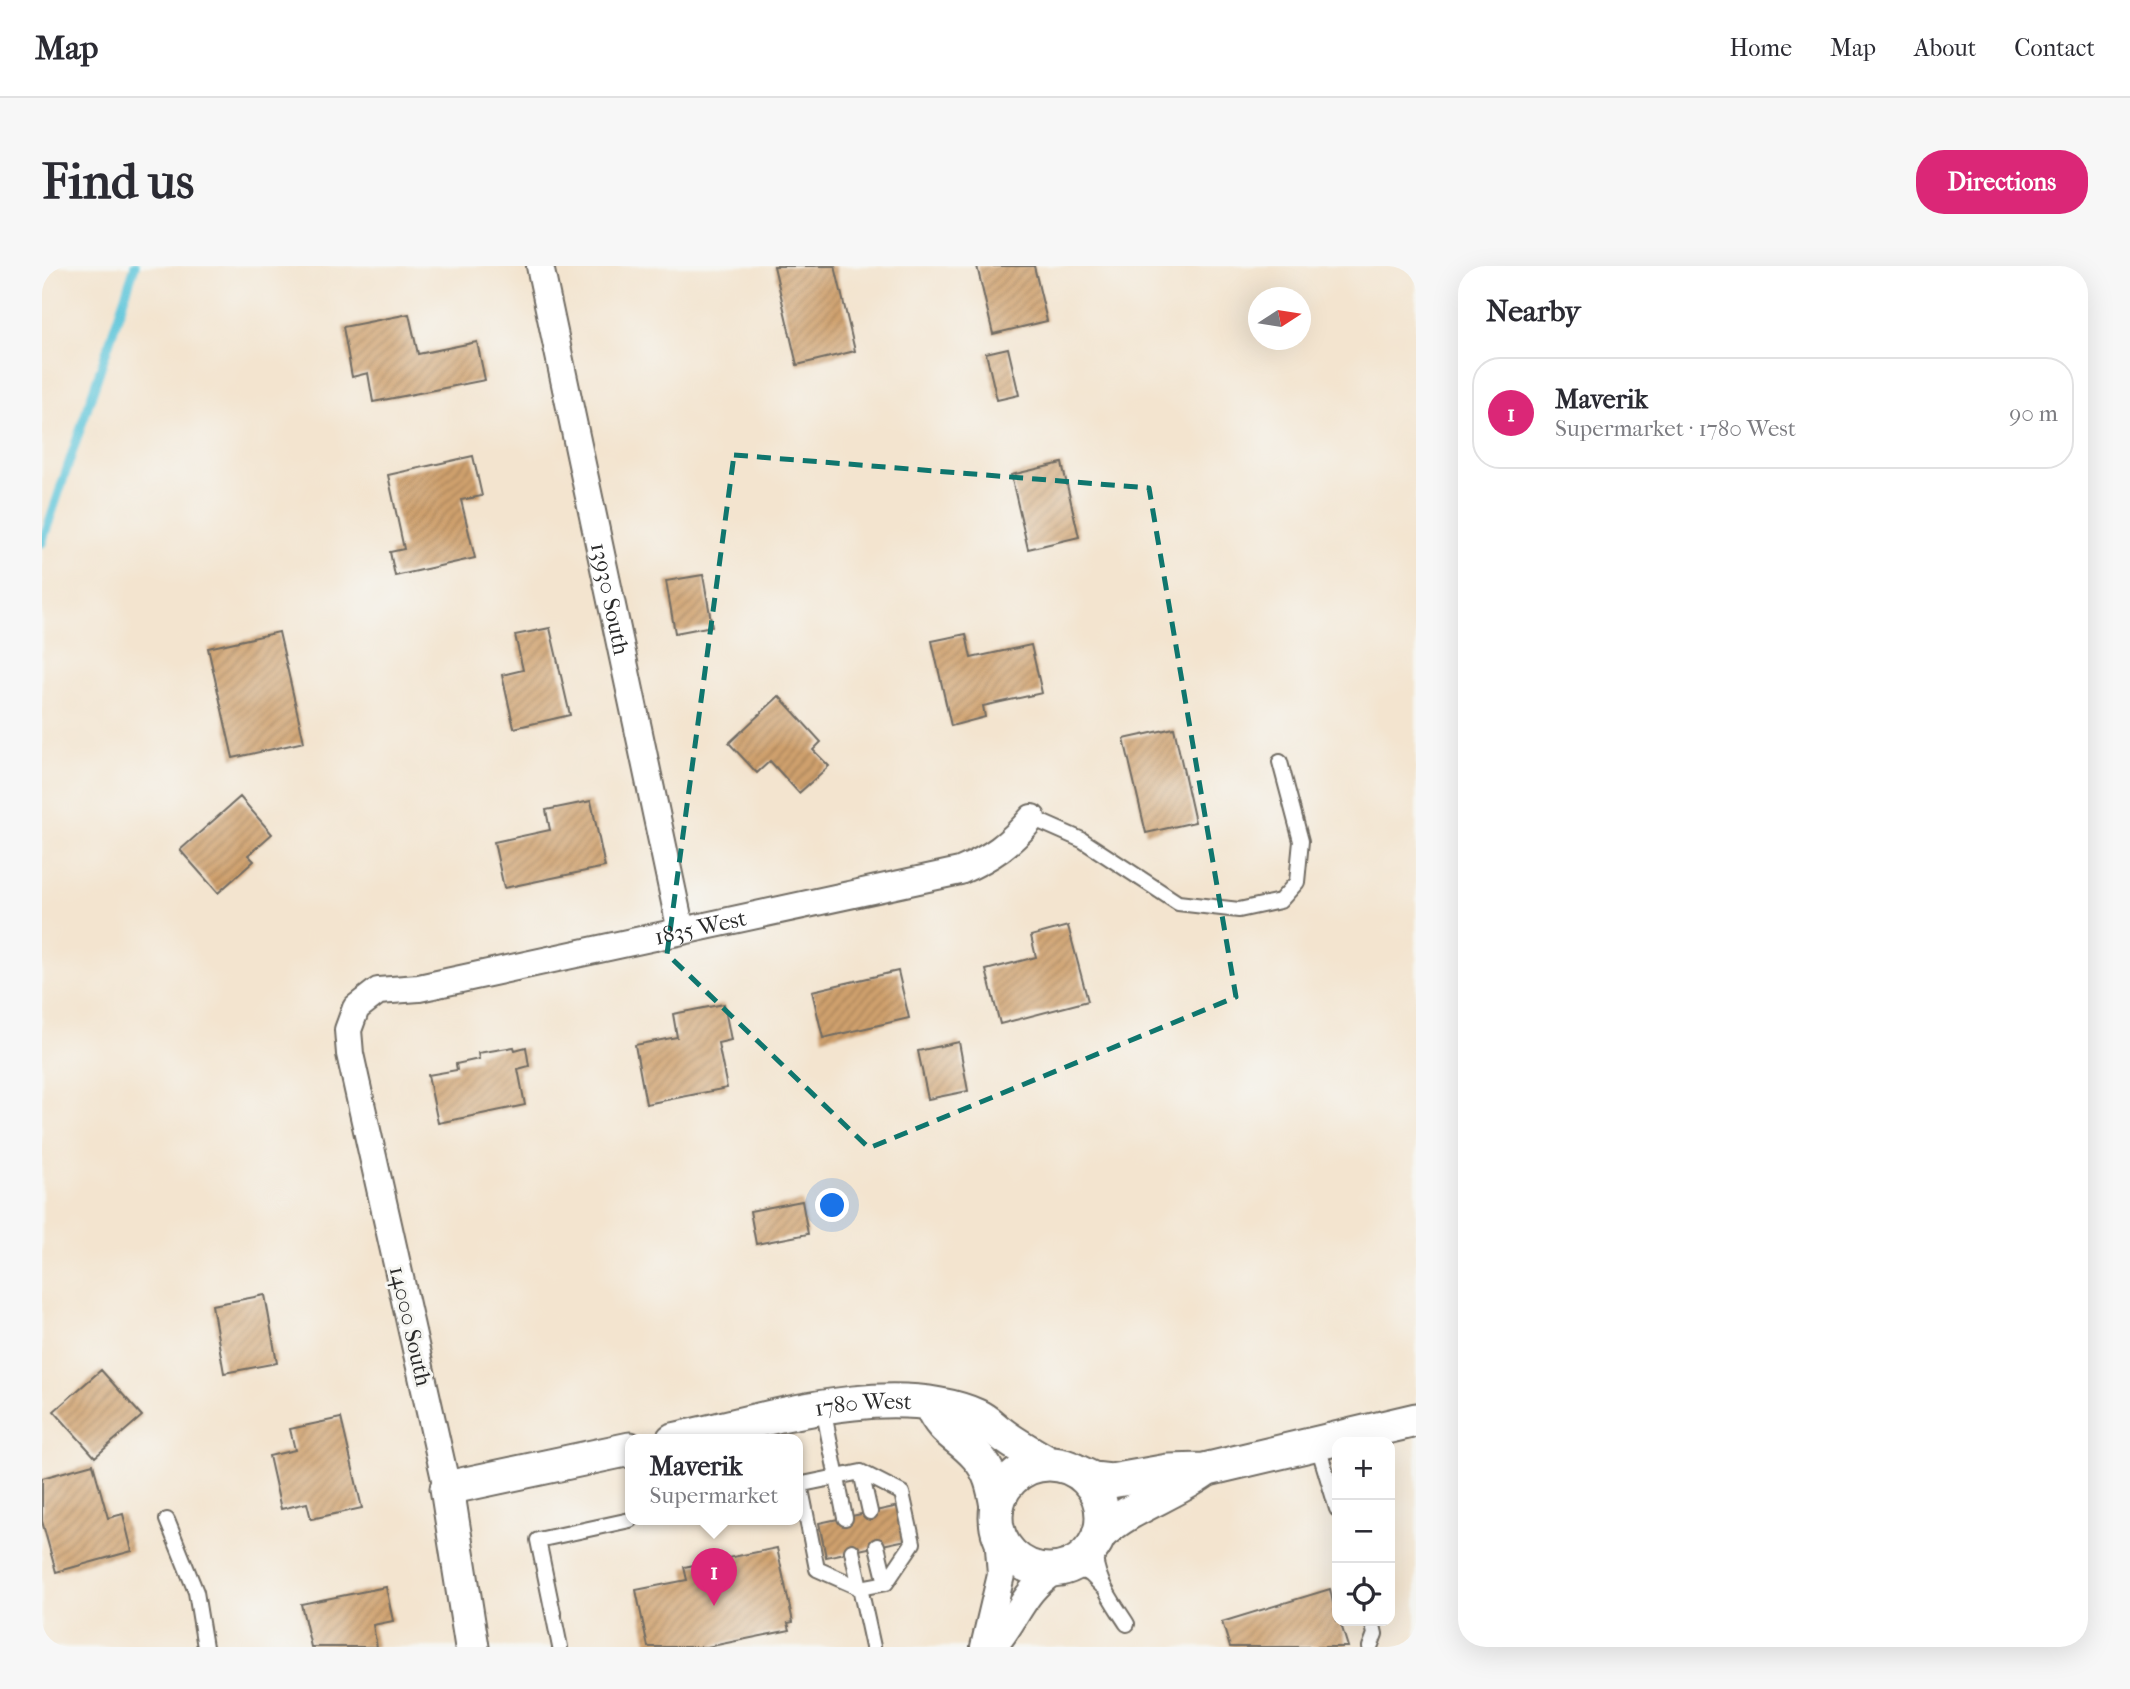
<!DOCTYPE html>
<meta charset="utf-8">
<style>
body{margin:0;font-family:"IM FELL French Canon",serif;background:#f7f7f7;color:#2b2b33}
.controls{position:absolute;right:21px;bottom:21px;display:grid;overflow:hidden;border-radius:14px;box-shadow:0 7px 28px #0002}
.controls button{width:63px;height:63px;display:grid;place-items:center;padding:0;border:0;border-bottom:2px solid #e1e1e2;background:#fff;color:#2b2b33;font:35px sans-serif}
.compass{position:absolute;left:1206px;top:21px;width:63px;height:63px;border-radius:50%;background:#fff;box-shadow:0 7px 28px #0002;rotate:78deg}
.you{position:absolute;left:791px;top:940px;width:24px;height:24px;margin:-18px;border:5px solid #fff;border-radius:50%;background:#1a73e8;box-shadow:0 0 0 10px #1a73e833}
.badge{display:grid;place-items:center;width:46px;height:46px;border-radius:50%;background:#db2777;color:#fff;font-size:23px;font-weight:700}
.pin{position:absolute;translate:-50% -58px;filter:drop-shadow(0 2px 4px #0008)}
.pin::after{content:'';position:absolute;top:37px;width:24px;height:21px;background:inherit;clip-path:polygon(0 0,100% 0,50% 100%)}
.popup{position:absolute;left:583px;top:1168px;width:178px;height:91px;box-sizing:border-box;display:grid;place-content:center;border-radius:14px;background:#fff;filter:drop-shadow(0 2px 5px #0005);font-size:23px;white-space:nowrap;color:#7c7c81}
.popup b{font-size:26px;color:#2b2b33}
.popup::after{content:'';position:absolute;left:50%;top:100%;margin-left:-14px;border:14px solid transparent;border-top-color:#fff}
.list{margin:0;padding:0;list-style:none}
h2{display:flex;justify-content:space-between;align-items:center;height:91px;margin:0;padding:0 28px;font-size:30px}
h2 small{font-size:23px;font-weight:400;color:#7c7c81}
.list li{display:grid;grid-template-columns:46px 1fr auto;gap:21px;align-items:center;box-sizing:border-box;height:112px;margin:0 14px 14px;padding:0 14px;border:2px solid #e1e1e2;border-radius:28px}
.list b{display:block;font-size:26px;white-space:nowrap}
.list p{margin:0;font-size:23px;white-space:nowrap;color:#7c7c81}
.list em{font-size:23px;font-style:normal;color:#7c7c81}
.icon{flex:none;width:38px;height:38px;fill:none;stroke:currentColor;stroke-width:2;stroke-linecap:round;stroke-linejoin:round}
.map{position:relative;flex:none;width:1374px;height:1381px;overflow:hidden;border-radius:28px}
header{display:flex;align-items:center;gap:42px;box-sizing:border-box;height:98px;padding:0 35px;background:#fff;border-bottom:2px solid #e1e1e2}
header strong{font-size:33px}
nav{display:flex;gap:38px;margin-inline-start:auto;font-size:24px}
.intro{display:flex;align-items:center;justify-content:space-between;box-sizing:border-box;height:168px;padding:0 42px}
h1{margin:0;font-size:49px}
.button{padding:18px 32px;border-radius:28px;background:#db2777;color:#fff;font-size:24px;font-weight:700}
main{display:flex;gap:42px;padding:0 42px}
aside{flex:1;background:#fff;border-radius:28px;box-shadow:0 7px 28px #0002}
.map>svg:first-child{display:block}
</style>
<header>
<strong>Map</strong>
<nav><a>Home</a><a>Map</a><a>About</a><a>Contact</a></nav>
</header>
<div class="intro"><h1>Find us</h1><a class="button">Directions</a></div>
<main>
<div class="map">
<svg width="1374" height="1381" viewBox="0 0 1374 1381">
<defs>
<pattern id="building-hatch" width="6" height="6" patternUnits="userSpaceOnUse" patternTransform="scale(1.75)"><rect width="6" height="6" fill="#cfa06d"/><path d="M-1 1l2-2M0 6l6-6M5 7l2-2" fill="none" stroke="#a8835a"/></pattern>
</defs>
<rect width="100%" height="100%" fill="#f6f6f2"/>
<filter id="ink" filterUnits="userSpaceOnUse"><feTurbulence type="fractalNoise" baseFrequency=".0143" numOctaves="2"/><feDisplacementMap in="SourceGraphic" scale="14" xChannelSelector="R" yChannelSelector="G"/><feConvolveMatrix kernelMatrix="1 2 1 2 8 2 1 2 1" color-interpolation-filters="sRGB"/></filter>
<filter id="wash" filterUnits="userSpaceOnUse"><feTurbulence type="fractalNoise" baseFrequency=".00686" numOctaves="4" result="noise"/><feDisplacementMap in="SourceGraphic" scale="28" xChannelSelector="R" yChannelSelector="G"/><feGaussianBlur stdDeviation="1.57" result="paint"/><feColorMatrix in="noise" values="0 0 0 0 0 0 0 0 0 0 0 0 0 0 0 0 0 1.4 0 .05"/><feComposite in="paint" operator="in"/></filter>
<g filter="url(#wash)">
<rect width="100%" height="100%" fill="#f3e4cf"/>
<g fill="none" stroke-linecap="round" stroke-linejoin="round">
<path stroke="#5ec6da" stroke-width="9" d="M0 277 93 0"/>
</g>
<g id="blocks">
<path fill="url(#building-hatch)" d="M732 0H793L813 85 755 99Z
M935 0H992L1005 55 951 68Z
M367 48 376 88 435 76 443 114 331 136 326 107 310 111 301 61Z
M966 82 977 129 955 134 944 87Z
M431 190 440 230 419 234 433 292 353 310 348 286 362 283 346 209Z
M1020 197 1037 271 986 283 969 209Z
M661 309 670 360 633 367 624 315Z
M508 362 528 449 472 462 460 409 481 404 473 369Z
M237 366 262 476 191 492 166 382Z
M924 368 929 392 989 379 1000 427 941 440 943 451 909 460 890 375Z
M737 430 779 476 771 484 787 500 757 527 728 495 715 507 687 477Z
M1132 462 1153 556 1104 567 1082 473Z
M198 531 230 568 206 589 212 595 176 627 138 584Z
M549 535 563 601 462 622 452 576 508 564 504 544Z
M1026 660 1046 735 958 758 944 704 994 691 989 670Z
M856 705 867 752 781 772 770 725Z
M682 738 689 774 676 777 685 822 604 838 593 779 635 771 631 748Z
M917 776 926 825 886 833 876 785Z
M472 781 473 784 484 781 487 800 476 803 483 839 396 857 386 809 415 804 414 798 437 793 436 787Z
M760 935 766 968 714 978 708 945Z
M223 1029 235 1097 182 1107 170 1039Z
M59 1104 100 1150 53 1191 12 1145Z
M299 1152 320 1242 269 1253 265 1237 239 1243 227 1190 253 1184 248 1163Z
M51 1198 66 1252 81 1248 90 1285 14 1306 0 1255V1212Z
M857 1240 864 1274 784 1291 777 1257Z
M735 1282 751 1356 746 1357 748 1364 665 1381H606L594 1324 645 1314 642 1301Z
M344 1321 351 1355 331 1359 335 1381H269L259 1338Z
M1288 1323 1295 1355H1298L1306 1381H1188L1180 1356Z"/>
</g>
</g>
<g filter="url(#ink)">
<use href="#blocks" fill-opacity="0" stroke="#716c64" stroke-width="2"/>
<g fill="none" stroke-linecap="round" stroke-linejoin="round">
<g stroke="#716c64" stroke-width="18">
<path id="service" d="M990 552 1040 574 1136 637 1197 644 1238 635 1255 616 1259 575 1238 496
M781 1142 803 1252
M1275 1177 1295 1243
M819 1206 828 1246
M756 1219 819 1206 860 1227 871 1277 844 1317 818 1322 775 1303 758 1218
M125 1254 154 1326 163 1381
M1053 1278C1050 1309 1069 1333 1085 1358
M835 1280 844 1317
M810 1285 831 1381
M1028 1301 1048 1308 1060 1320
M518 1381 496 1274 588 1254
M1328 1381 1333 1368 1330 1355"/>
</g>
<g stroke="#716c64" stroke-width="30">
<g id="minor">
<path id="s1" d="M498 0 639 665"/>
<path id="s2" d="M405 1222 308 788 306 764 314 742 336 725 377 722 918 605C950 591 967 579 990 552"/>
<path d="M942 1381 959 1309 956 1269"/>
<path d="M951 1381C975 1354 981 1324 1013 1305"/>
</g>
</g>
<g stroke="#716c64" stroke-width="37">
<g id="tertiary">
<path d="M888 1138C902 1169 916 1168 935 1190 948 1204 952 1222 955 1241"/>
<path id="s3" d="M631 1174C720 1155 848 1112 935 1150 944 1154 949 1160 957 1166 972 1178 989 1187 1006 1197"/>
<circle cx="1007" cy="1251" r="53"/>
<path d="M1034 1205 1051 1213 1069 1215 1126 1205 1162 1204 1374 1154"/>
<path d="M1057 1269C1088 1240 1127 1230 1161 1206"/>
<path d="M430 1381 405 1222 588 1183"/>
</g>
</g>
<use href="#service" stroke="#fff" stroke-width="14"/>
<use href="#minor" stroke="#fff" stroke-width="26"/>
<use href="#tertiary" stroke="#fff" stroke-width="33"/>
</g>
</g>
<path fill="none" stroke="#0f766e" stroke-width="5" stroke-dasharray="14 9" stroke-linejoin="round" d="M692 189 1107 222 1194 731 827 882 625 688Z"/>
<g text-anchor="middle" stroke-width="6" stroke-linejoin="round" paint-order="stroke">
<g font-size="23" fill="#2b2b2b" stroke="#f6f6f2">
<text dy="8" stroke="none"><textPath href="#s1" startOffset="340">13930 South</textPath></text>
<text dy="8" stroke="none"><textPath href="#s2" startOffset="849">1835 West</textPath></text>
<text transform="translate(369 1060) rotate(77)" y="8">14000 South</text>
<text dy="8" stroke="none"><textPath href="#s3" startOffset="194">1780 West</textPath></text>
</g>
</g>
</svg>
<div class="controls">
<button>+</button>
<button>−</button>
<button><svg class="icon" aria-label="locate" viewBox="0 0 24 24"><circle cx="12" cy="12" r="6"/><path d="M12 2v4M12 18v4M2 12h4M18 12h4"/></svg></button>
</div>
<svg class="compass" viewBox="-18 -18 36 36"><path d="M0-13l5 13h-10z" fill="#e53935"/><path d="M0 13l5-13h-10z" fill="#7c7c81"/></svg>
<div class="you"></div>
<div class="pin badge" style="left:672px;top:1340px">1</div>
<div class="popup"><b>Maverik</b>Supermarket</div>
</div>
<aside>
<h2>Nearby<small></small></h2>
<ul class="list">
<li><span class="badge">1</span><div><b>Maverik</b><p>Supermarket · 1780 West</p></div><em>90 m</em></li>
</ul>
</aside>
</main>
